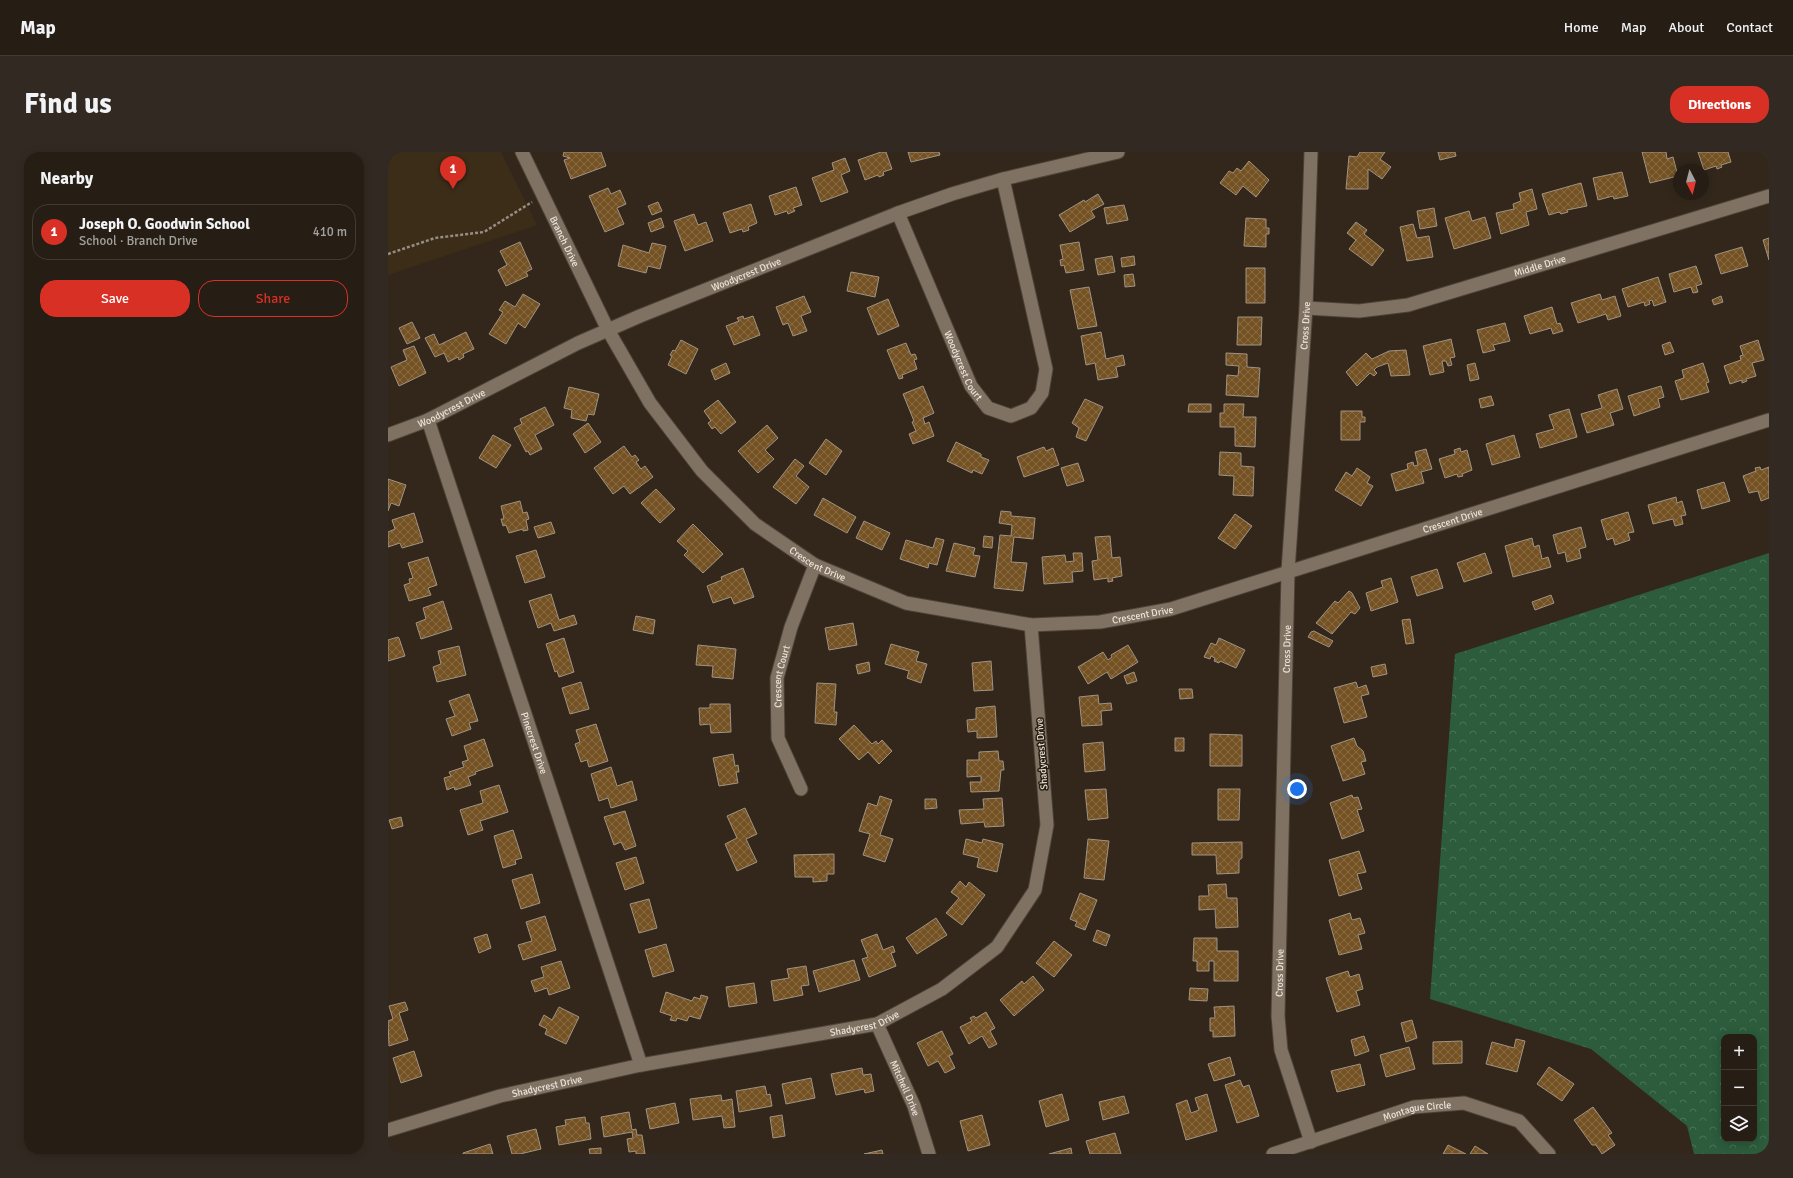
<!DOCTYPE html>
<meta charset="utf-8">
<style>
body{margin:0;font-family:Signika,sans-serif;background:#322a22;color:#f1f3f6}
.controls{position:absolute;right:12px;bottom:12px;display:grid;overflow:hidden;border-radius:8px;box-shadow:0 2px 10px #0003}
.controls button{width:36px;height:36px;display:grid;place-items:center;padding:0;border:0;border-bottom:1px solid #423b34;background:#261d14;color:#f1f3f6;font:20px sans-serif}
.compass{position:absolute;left:1285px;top:12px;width:36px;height:36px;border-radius:50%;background:#261d14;box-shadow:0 2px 10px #0003;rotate:173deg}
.you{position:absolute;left:909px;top:637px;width:14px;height:14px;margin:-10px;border:3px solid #fff;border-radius:50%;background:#1a73e8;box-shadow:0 0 0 6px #1a73e833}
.badge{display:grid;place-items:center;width:26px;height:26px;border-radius:50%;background:#d93025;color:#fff;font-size:13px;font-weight:700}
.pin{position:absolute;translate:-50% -33px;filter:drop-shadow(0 1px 2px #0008)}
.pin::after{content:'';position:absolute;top:21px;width:14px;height:12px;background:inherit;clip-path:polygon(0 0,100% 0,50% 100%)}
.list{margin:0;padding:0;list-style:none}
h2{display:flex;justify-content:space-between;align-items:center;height:52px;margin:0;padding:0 16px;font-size:17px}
h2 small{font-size:13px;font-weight:400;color:#a4a2a0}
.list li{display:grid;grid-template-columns:26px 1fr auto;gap:12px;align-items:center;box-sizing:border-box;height:56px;margin:0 8px 8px;padding:0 8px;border:1px solid #423b34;border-radius:16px}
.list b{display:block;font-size:15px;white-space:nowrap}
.list p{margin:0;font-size:13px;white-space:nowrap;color:#a4a2a0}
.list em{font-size:13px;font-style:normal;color:#a4a2a0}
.actions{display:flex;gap:8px;padding:12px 16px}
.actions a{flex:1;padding:9px 0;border:1px solid #d93025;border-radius:16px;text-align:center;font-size:14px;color:#d93025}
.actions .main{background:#d93025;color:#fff}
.icon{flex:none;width:22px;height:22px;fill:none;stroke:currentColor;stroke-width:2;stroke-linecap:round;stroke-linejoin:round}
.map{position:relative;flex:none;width:1381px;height:1002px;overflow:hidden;border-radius:16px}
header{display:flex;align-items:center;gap:24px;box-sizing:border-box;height:56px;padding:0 20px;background:#261d14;border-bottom:1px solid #423b34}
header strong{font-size:19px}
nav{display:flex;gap:22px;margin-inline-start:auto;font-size:14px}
.intro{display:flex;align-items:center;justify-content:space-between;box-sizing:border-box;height:96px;padding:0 24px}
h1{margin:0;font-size:28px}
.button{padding:10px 18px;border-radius:16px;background:#d93025;color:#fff;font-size:14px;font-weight:700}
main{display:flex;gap:24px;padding:0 24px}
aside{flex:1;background:#261d14;border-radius:16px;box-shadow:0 2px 10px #0003}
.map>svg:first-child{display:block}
</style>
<header>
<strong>Map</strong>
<nav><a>Home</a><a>Map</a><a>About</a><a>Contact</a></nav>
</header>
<div class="intro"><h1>Find us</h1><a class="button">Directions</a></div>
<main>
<aside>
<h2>Nearby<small></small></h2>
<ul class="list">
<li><span class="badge">1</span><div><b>Joseph O. Goodwin School</b><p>School · Branch Drive</p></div><em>410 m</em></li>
</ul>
<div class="actions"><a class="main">Save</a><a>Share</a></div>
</aside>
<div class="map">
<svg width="1381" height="1002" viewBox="0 0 1381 1002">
<defs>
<pattern id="forest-crowns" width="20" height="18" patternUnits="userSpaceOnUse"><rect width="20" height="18" fill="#2c5c3b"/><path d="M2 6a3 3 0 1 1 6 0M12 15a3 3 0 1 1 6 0" fill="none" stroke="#4b7357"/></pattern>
<pattern id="building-cross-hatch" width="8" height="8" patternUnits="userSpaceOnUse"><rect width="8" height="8" fill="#745224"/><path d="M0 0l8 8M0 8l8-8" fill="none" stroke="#886b43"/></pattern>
</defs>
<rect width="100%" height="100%" fill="#32271a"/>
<path fill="#3c2d19" d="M0 0H113L149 73 0 123Z"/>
<path fill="url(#forest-crowns)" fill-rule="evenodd" d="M1381 401V1002H1306L1299 974 1203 897 1042 847 1067 502ZM1336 885H1366V987H1336Z"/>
<path fill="url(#building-cross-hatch)" stroke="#a19383" d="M176 0H213L218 14 183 27 176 8 182 6 175 4Z
M493 0H498L504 17 495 20 496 23 491 25 490 23 477 28 470 8Z
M520 0H551L552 3 523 10Z
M972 0H997L992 7 1003 15 994 27 980 17V37H958L961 4 969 5Z
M1050 0H1067L1068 4 1052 8Z
M1254 0H1278L1279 7 1285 5 1290 24 1262 31Z
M1310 0H1340L1343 10 1333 13 1334 15 1329 17 1328 14 1316 18Z
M457 6 462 19 453 23 460 40 433 50 424 26 446 18 444 11Z
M861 9 881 28 868 45 855 34 848 43 832 31 841 19 845 21 849 16 853 19Z
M1234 20 1240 44 1226 47 1225 44 1210 48 1205 26Z
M1193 31 1199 54 1179 58 1180 60 1173 62 1171 60 1161 63 1154 42Z
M408 35 414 53 405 56 407 59 400 62 399 59 387 63 381 44Z
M220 36 223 42 232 38 238 52 229 56 236 72 217 80 201 44Z
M1144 37 1149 57 1138 60 1141 73 1113 82 1108 61 1126 57 1125 52 1133 49 1131 41Z
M710 42 716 52 703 59 707 65 682 80 671 63 696 48 697 50Z
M270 50 274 59 264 63 260 54Z
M363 52 369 71 360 75 361 78 355 80 354 77 342 81 335 61Z
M736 53 740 68 719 72 716 56Z
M1046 56 1049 74 1032 77 1029 59Z
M1081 59 1084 69 1097 65 1103 86 1066 97 1057 66Z
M306 62 310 73 318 70 325 89 297 99 286 69Z
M273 66 276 75 263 80 260 71Z
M858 66 878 67V76H881V82H878V95L856 94Z
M968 70 979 78 976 82 996 98 984 114 961 97 968 88 959 81Z
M1025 72 1029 86 1041 84 1045 105 1019 109 1012 75Z
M1381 86V108L1375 88Z
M132 90 144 117 138 120 140 124 118 134 110 118 119 113 112 99Z
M691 90 696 118 678 121 676 113 673 114 672 108 675 107 672 93Z
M264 91 278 94 272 117 260 114 258 121 230 114 235 93 261 101Z
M1354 95 1360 114 1333 122 1327 103Z
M724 104 727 120 710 123 707 107Z
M746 104 747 113 734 115 733 106Z
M1308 114 1314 132 1308 134 1310 140 1305 141 1303 135 1286 140 1281 122Z
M858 116H877V151H858Z
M463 120 491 125 487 145 459 139Z
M745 122 747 134 737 135 736 123Z
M1270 125 1278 150 1266 154 1264 148 1261 149 1262 152 1257 154 1256 150 1240 155 1234 137Z
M701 135 709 174 690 177 682 138Z
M135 142 152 152 137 176 130 171 118 192 101 182 115 160 111 158 117 149 127 155Z
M1212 142 1214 148 1227 144 1233 164 1220 168 1218 162 1190 171 1183 151Z
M416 144 423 160 413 164 419 179 405 184 400 171 395 173 388 155Z
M1333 144 1335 150 1326 153 1324 148Z
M500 147 511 174 490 183 479 156Z
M1164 155 1169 172 1172 171 1175 179 1165 182 1163 176 1142 182 1136 164Z
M355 164 356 167 365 164 372 183 346 193 338 174 351 169 349 166Z
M850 165H874L873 193H849Z
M24 170 32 186 19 192 11 176Z
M1117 171 1122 189 1105 193 1107 198 1095 201 1089 178Z
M78 180 86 197 75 202 76 205 71 208 70 205 60 210 56 201 47 205 37 186 46 182 51 193Z
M713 180 718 207 735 203 737 213 728 215 730 225 710 228 707 211 698 213 693 184Z
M1063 187 1067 205 1062 206 1064 213 1060 214 1058 209H1054L1056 220 1042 223 1035 194Z
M293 188 310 197 298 222 280 213 284 204 282 203 285 198 287 199Z
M1370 188 1376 208 1364 211 1368 224 1358 227 1359 229 1354 231V228L1342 232 1336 214 1353 208 1352 204 1355 203 1352 194Z
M1282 190 1286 200 1277 203 1274 193Z
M518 191 523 203 527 202 529 207 526 208 529 217 514 223 515 226 511 227 499 198Z
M26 194 38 221 11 234 3 215 19 208 15 198Z
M1018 198 1022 223 1003 224 1000 211 989 215 986 218 989 221 986 224 982 221 969 234 958 220 978 201 984 207 1001 199Z
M838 201 859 202V215L872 216 870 245 838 243 839 223 850 224 851 214 838 213Z
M338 211 342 221 327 228 323 218Z
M1087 211 1091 227 1082 229 1079 213Z
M1315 211 1321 230 1318 231 1321 240 1293 248 1287 229 1296 226 1294 218Z
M535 234 546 261 535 266 537 272 541 270 546 284 525 292 521 282 528 279 524 270 526 269 515 242Z
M1273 234 1276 245 1270 247 1272 255 1246 264 1240 244Z
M181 235 211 242 206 263 200 262 198 269 183 266 184 258 176 256Z
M1229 237 1235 257 1222 261 1226 273 1199 281 1193 262 1214 256 1210 243Z
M1103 244 1106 253 1093 256 1091 247Z
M697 247 715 255 698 289 688 285 691 276 684 271Z
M330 248 348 270 333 282 327 275 324 277 320 271 323 269 316 259Z
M801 252H823V260H800Z
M836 252H856L855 265H868L867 295 847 294V275H832V261H836Z
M157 255 166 273 147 283 154 297 142 303 140 299 138 300 126 276 134 272 132 267Z
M1181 257 1189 285 1152 296 1148 282 1166 277 1161 263Z
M953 259H974V265H977V270H972V288H953Z
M200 271 213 290 197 301 185 282Z
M379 273 390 286 377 298 386 307 370 321 350 299Z
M105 283 123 293 108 316 91 306Z
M1126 283 1132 305 1104 313 1098 292Z
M438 287 454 299 438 323 421 311Z
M568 290 593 302V305L601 308 594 322 585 318 584 321 559 309Z
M236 294 244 305 247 303 251 308 248 310 253 317 257 314 265 325 242 342 236 334 225 342 206 316Z
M656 295 658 299 665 296 671 313 636 325 629 305Z
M1072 296 1073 300 1079 298 1084 318 1074 322 1075 324 1070 325 1069 322 1057 326 1051 307 1067 302 1066 298Z
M1038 297 1044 317 1033 320 1036 331 1008 339 1003 322 1020 317 1019 312 1025 310 1026 314 1030 313 1027 300Z
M832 300 853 301V314L866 315 865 344 845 343 846 324 831 323Z
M407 307 416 314 408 324 421 335 408 352 385 335Z
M690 311 696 329 679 334 673 316Z
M1372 315 1373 318 1381 315V346L1373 349 1370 339 1361 341 1355 324 1368 319 1367 316Z
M969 316 982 325 979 331 985 334 973 354 947 338 958 320 964 324Z
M0 327 18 333 11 354 3 351 0 359Z
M1336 330 1342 349 1314 357 1309 338Z
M268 337 287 357 272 371 253 351Z
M1288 345 1289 351 1294 349 1298 363 1293 364 1295 372 1287 374 1285 367 1265 372 1260 353Z
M435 346 468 365 459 381 426 363Z
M132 349 135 361 139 360 141 367 138 368 140 378 135 379V377L121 381 118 373 115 374 113 367H116L113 354Z
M613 359 623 360V364L647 366 645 387 626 385 623 410 639 411 635 439 606 436 612 383 623 384 624 373 611 371Z
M1240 360 1246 380 1240 381 1242 388 1227 393 1225 386 1219 388 1213 368Z
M26 361 35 390 14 396 12 391 0 395V380L7 377 4 368Z
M847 362 864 374 847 397 830 386Z
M476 369 502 381 494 398 468 386Z
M163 370 167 381 150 386 146 375Z
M305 372 335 402 315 421 296 403 300 399 289 389Z
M1193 375 1198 395 1191 397 1193 406 1179 410 1177 400 1170 402 1165 383Z
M596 384 605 385 604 396 595 395Z
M722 384 724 406 732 405 734 424 724 426 725 429 720 430V426L706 428 704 409 710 408 707 385Z
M548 386 556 388 549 413 541 411 540 416 512 407 518 388 545 396Z
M1144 386 1146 395 1151 393 1154 407 1160 405 1163 415 1125 425 1117 394Z
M566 391 587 396 585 403 592 404 587 425 558 419Z
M148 398 157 425 137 431 128 404Z
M685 401H694L695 419 684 420 685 430 656 432 654 405 677 403 678 410 686 409Z
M1097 401 1104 421 1076 430 1069 411Z
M40 405 49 433 40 436 43 443 21 449 16 433 22 431 21 427 25 426 20 411Z
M355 416 366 445 346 452 343 445 325 451 319 434 334 428 333 425Z
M1049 417 1055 436 1029 444 1023 425Z
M1003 426 1010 450 983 459 978 441 995 435 993 429Z
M961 439 964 441 972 456 967 462 963 460 944 482 928 471 947 449 950 451Z
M163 442 171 468 186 463 189 472 166 479 163 471 150 476 141 449Z
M1163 443 1166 451 1147 458 1144 450Z
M55 449 64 477 33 487 28 471 38 467 35 456Z
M248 464 267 468 265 482 245 478Z
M1022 467 1026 491 1018 492 1014 468Z
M465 471 469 493 441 498 437 476Z
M926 479 945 489 941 495 920 485 923 480Z
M10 485 11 486 17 504 0 509V488Z
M176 486 186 520 171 525 169 519 167 520 158 492Z
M831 486 857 498 848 516 832 509 831 511 826 509 827 506 823 504 822 507 816 505 823 491 828 493Z
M503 492 531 500 528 509 539 512 533 531 519 526 521 519 497 512Z
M310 493 348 497 345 527 324 525 325 514 308 513Z
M740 493 750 510 723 527 719 520 700 532 690 515 715 500 720 508 724 505 723 503Z
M71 494 78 523 49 530 45 515 53 512 50 499Z
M603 509 605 538 586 539 584 511Z
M481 510 482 519 470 522 468 513Z
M997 512 999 522 985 525 983 515Z
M746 520 749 529 739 532 736 524Z
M193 530 201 557 182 562 174 536Z
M968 530 970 536 978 533 981 542 973 544 979 565 956 571 946 536Z
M429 531 448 532 446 560H449L448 573 427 571Z
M791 537H804L805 546 792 547Z
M81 542 90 569 81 571 83 577 64 584 58 567 67 564 61 549Z
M710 543 711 552 723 551 724 558 713 559 714 573 694 574 691 545Z
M322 552H342L343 580 323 581 322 572 312 573 311 556H322Z
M607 554 609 585 589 586V579L580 580 579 568 588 567V556Z
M208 572 220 609 201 615 199 608 193 610 187 592 192 590 188 578Z
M466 573 484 592 488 589 490 592 494 588 504 599 491 612 480 600 471 608 451 587Z
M822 582 854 583V614H822Z
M787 586H796V599H787Z
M966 586 969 594 975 599 978 609 973 610 977 622 955 629 943 594Z
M96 587 105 614 87 620 88 622 80 625 83 633 67 638 66 635 59 638 56 626 63 624 61 620 76 615 74 610 80 608 76 594Z
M715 590 717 618 697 620 695 592Z
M610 599 611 609H615L616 618H613L611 639 583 640 582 630H593V624L579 625V608H591V600Z
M345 602 347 614 350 613 351 620H348L350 631 331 634 325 606Z
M223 615 229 634 244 629 249 648 223 656 220 646 211 649 203 622Z
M111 633 120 660 92 669 95 678 80 683 72 658 95 651 92 639Z
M718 637 720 666 700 668 697 638Z
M830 637H852L851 668H830Z
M964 643 965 646 970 645 974 657 969 658 976 679 954 687 942 651Z
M492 644 504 648 492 683 505 687 497 710 475 703 482 682 471 679 480 651 489 654Z
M614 646 616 674 597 675 596 670 573 672 571 658 596 657 595 647Z
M537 647H548L549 656 537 657Z
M357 656 369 682 358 687 369 710 349 719 337 692 349 686 339 664Z
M237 659 248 694 237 698 233 690 226 693 216 665Z
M13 665 15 674 4 677 1 668Z
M125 678 134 706 127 708 128 712 115 716 106 684Z
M578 687 594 691 595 687 615 692 609 720 589 715 591 706 575 702Z
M700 687 721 689 716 728 696 726Z
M854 690V706L851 708V721L829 722 828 703H804V691Z
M971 699 978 720 969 722 974 737 951 744 941 708Z
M446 702V722H439V729L425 730V725H407L406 703Z
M248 705 256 731 237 738 228 711Z
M144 722 152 751 133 757 124 728Z
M572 729 578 735 581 730 597 743 574 773 558 761 571 746 563 740Z
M838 732 839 746H849L850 775 828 776 827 757 811 758V744H821L820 733Z
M692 741 709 748 697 778 687 774 689 770 682 767Z
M261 747 269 776 251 781 242 752Z
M962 761 964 768 972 766 977 781 970 783 974 797 951 803 941 768Z
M157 764 168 798 135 808 130 793 144 789 138 770Z
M548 766 559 783 529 802 518 786Z
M709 778 722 783 718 794 705 789Z
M99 782 103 796 91 801 86 786Z
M489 782 495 798 505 794 507 800 503 801 508 814 481 825 474 807 480 805 473 788Z
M806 786H829V799H850V829H826V809H821V819H809V809H805Z
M666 789 684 803 666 825 648 811Z
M278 792 286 819 265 825 257 798Z
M466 808 472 828 431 840 425 819Z
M173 809 182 836 161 843 159 836 147 840 143 829 156 825 153 815Z
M418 814 421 833 413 834 415 843 386 849 383 829 401 826 399 817Z
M960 819 962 825 971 822 975 837 968 839 972 853 949 860 938 826Z
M645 824 656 838 626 864 612 848 634 829 636 832Z
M366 831 369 851 341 855 338 835Z
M802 836 820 837 819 849 801 848Z
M278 840 304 849 306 845 312 847 313 843 320 845 312 867 301 864 299 869 289 866 288 869 282 868 284 864 272 860Z
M17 850 20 858 11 861 20 888 1 894 0 869 5 867 1 854Z
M846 854 847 884 825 885V879H822V866H827L826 855Z
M171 855 191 865 178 892 157 882 159 877 151 873 156 863 164 868Z
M598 860 607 876 602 879 609 892 601 896 594 884 581 892 572 875 584 869 582 866 586 864 588 866Z
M1024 868 1029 886 1018 890 1013 871Z
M554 879 565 902 561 904 567 916 557 921 550 909 540 914 529 891Z
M976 884 981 899 967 904 963 888Z
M1128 887 1137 889 1129 920 1098 912 1104 890 1126 896Z
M1074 889V911L1045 912V890Z
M1021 895 1027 917 998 925 992 903Z
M26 899 34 924 13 931 5 906Z
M842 905 847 923 826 929 820 912Z
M972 912 977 933 949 940 943 919Z
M1161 915 1186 932 1174 949 1149 932Z
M474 916 475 923 483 922 486 939 477 941 476 937 448 943 443 922Z
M423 926 427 946 398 952 394 932Z
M852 928 855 935 861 933 871 964 849 971 837 933Z
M377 934 379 943 382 942 384 954 351 960 348 939Z
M674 942 681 968 658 975 651 949Z
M819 942 829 979 798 988 788 952 799 948 803 961 811 958 807 946Z
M333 943 334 949 344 947 347 975 336 976 334 964 305 968 302 947Z
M736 944 741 961 715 968 711 950Z
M287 951 291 971 262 977 258 957Z
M1205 955 1224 981 1220 983 1227 993 1214 1002 1208 993H1204L1186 968Z
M241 960 244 978 248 977 249 983H254L257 1002H248V999L241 1000 239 987 245 986 244 980 216 985 213 965Z
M394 963 397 984 385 986 382 965Z
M594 963 602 993 580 999 572 969Z
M197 965 198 971H201L203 987 171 993 168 975 178 973 177 968Z
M148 977 153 997 132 1002H124L119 984Z
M727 981 733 1002H702L698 989Z
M102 992 105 1002H75V1001Z
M1060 993 1078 1002H1055Z
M1087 994 1100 1002H1082Z
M213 996V1002H202L201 997Z
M683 996 684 1002H661Z
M494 998 495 1002H476Z"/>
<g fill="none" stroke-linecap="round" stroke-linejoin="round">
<g stroke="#4c4338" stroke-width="15">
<g id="street">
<path id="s1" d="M134 0 220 178 262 251 314 319 367 372 427 413 518 451 643 473 712 470 783 457 1381 268"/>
<path id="s2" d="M510 61 583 234 600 256 623 264 643 256 654 241 658 217 615 27"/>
<path id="s3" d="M918 156 971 159 1020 153 1381 44"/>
<path id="s4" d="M40 268 253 913"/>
<path id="s5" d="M0 283 40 268 190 191 252 164 510 61 564 42 615 27 730 0"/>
<path id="s6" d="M413 637 390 586 389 526 403 475 427 413"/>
<path id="s7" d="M489 872 526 954 541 1002"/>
<path id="s8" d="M0 978 112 944 253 913 489 872 554 837 609 795 647 738 659 673 643 473"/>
<path id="s9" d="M923 990 893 898 890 864 900 419 918 156 923 0"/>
<path id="s10" d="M885 1002 1026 955 1076 951 1131 969 1161 1002"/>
</g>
</g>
<path stroke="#968d83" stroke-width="2.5" stroke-dasharray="3 2" stroke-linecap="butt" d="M0 102 47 86 96 80 144 50"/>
<use href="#street" stroke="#7f7262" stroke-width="13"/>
</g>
<g text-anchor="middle" stroke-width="3" stroke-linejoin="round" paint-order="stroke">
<g font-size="10" fill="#ebe3db" stroke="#281e10">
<text dy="4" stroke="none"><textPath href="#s1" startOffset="99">Branch Drive</textPath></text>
<text dy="4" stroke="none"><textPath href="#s3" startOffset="240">Middle Drive</textPath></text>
<text dy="4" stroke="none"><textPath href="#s5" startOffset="393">Woodycrest Drive</textPath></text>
<text dy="4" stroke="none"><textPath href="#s9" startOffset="822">Cross Drive</textPath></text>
<text dy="4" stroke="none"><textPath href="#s2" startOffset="166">Woodycrest Court</textPath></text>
<text dy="4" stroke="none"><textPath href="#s5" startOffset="69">Woodycrest Drive</textPath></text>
<text dy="4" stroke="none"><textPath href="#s1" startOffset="1177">Crescent Drive</textPath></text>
<text dy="4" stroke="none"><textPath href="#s1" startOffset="517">Crescent Drive</textPath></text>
<text dy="4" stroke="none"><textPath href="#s1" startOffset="853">Crescent Drive</textPath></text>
<text dy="4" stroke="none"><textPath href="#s9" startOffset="498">Cross Drive</textPath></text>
<text dy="4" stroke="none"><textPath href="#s6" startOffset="118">Crescent Court</textPath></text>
<text dy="4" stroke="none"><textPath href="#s4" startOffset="340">Pinecrest Drive</textPath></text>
<text transform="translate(653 602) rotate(-94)" y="4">Shadycrest Drive</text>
<text dy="4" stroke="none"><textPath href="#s9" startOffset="174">Cross Drive</textPath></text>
<text dy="4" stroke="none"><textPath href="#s8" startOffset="489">Shadycrest Drive</textPath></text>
<text dy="4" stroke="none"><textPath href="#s8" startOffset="165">Shadycrest Drive</textPath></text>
<text dy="4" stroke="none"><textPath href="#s7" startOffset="70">Mitchell Drive</textPath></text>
<text dy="4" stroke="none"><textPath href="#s10" startOffset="151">Montague Circle</textPath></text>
</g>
</g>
</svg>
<div class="controls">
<button>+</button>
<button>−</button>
<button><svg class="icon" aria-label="layers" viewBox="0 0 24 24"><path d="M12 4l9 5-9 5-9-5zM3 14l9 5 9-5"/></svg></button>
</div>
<svg class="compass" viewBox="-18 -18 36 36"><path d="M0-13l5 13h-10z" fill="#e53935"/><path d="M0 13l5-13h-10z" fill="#a4a2a0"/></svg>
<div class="you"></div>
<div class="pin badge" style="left:65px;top:37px">1</div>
</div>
</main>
